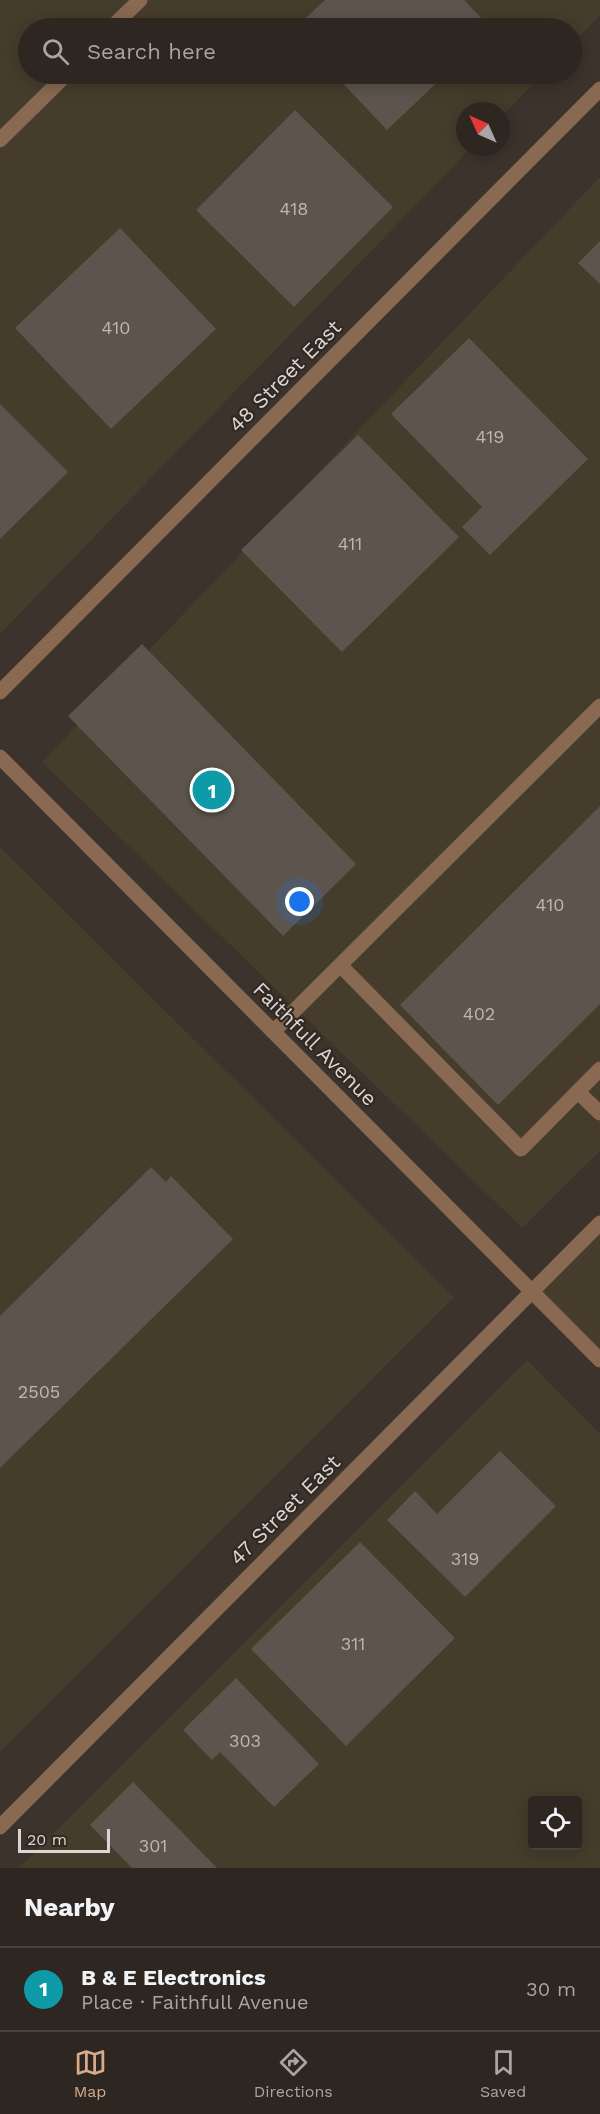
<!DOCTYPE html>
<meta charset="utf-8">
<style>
body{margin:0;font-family:"Work Sans",sans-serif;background:#352e2a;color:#f1f3f6}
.controls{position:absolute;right:18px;bottom:18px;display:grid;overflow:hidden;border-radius:6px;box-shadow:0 3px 15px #0003}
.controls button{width:54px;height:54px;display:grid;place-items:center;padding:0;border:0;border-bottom:2px solid #48433f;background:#2d2621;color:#f1f3f6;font:30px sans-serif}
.compass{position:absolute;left:456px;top:102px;width:54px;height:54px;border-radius:50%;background:#2d2621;box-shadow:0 3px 15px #0003;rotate:315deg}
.scale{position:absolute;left:18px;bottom:15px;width:92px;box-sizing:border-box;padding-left:6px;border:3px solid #ddd7d3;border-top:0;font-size:16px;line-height:21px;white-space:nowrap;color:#ddd7d3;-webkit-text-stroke:4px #312923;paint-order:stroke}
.you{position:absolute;left:300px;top:902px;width:21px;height:21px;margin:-15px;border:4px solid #fff;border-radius:50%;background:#1a73e8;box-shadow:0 0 0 9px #1a73e833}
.badge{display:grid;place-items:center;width:39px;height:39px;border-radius:50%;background:#d6ab8b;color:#fff;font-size:20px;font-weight:700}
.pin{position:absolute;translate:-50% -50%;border:3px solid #fff;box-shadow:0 2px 6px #0006}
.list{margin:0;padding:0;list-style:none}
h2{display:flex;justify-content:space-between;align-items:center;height:78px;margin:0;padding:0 24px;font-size:26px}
h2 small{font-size:20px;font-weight:400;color:#a7a5a5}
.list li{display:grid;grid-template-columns:39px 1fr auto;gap:18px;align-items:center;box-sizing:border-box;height:84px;padding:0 24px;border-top:2px solid #48433f}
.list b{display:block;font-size:22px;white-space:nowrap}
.list p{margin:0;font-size:20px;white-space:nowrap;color:#a7a5a5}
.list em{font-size:20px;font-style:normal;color:#a7a5a5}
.icon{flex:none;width:33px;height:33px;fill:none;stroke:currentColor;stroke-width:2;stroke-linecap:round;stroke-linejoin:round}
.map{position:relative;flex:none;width:600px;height:1868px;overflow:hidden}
.search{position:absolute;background:#2d2621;box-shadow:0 3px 15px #0003;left:18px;right:18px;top:18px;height:66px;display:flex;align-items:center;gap:15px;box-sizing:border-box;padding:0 21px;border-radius:33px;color:#a7a5a5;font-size:22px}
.sheet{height:162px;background:#2d2621}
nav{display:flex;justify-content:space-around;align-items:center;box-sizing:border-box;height:84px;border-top:2px solid #48433f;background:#2d2621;font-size:16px;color:#a7a5a5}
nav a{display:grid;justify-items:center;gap:3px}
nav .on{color:#d6ab8b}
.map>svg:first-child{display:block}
</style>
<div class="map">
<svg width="600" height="1868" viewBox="0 0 600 1868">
<rect width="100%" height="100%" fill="#3c332c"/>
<path fill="#453c2b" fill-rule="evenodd" d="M0 0H600V15L572 44V28H28V74H543L501 117V111H465V147H472L0 634Z
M600 177V1151L522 1228 42 762Z
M0 847 454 1297 0 1752Z
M600 1223V1360L532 1292Z
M527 1360 600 1434V1868H19ZM532 1800H578V1846H532Z"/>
<path fill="#5d554d" d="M325 0H464L491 28H295Z
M334 74H446L387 130Z
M295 110 393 207 294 307 196 210Z
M120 228 216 329 111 429 15 328Z
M600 241V284L578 263Z
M469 338 588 459 490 555 462 527 482 507 391 414Z
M0 404 68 472 0 539Z
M358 435 459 537 342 652 241 550Z
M142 644 356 864 283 936 68 716Z
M600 806V1004L498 1105 400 1005Z
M151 1167 166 1182 171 1176 233 1239 0 1468V1316Z
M500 1451 556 1506 465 1597 387 1520 415 1491 437 1514Z
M360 1542 455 1638 346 1746 251 1649Z
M236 1678 319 1764 274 1807 220 1752 212 1760 183 1730Z
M133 1782 217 1868H132L90 1825Z"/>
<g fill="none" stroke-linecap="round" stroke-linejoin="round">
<path stroke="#896952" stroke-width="15" d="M111 28 140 0
M0 140 67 74
M0 692 600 89
M0 757 600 1360
M340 965 521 1149 600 1069
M273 1032 600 706
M578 1092 600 1113
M0 1827 600 1223"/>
</g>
<g text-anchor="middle" stroke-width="4.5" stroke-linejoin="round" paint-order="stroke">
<g font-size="18" fill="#bdb6b2">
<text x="294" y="215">418</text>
<text x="116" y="334">410</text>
<text x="490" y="443">419</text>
<text x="350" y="550">411</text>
<text x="550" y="911">410</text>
<text x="479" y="1020">402</text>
<text x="39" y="1398">2505</text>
<text x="465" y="1565">319</text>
<text x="353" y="1650">311</text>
<text x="245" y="1747">303</text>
<text x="153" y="1852">301</text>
</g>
<g font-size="21" fill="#ddd7d3" stroke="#312923">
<text transform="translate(285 376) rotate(-45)" y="7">48 Street East</text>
<text transform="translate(315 1044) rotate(45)" y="7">Faithfull Avenue</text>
<text transform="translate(285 1510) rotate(-45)" y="7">47 Street East</text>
</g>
</g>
</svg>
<div class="controls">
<button><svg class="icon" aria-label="locate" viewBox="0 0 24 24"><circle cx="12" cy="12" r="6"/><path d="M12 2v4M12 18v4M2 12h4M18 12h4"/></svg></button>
</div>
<svg class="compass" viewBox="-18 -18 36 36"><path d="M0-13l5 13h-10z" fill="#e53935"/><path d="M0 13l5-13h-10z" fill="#a7a5a5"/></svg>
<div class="scale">20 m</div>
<div class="you"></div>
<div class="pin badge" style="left:212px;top:790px;background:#0f9aa8">1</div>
<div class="search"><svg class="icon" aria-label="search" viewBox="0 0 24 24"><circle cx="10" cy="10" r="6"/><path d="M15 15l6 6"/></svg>Search here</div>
</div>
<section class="sheet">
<h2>Nearby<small></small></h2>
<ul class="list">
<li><span class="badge" style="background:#0f9aa8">1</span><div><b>B &amp; E Electronics</b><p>Place · Faithfull Avenue</p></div><em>30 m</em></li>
</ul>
</section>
<nav>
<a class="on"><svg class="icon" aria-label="map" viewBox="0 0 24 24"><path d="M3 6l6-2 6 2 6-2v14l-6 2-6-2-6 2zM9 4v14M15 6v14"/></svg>Map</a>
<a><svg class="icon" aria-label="directions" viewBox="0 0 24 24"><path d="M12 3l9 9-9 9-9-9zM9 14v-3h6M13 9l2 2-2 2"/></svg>Directions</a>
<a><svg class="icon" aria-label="saved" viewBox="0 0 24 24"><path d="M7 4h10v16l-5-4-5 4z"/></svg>Saved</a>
</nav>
